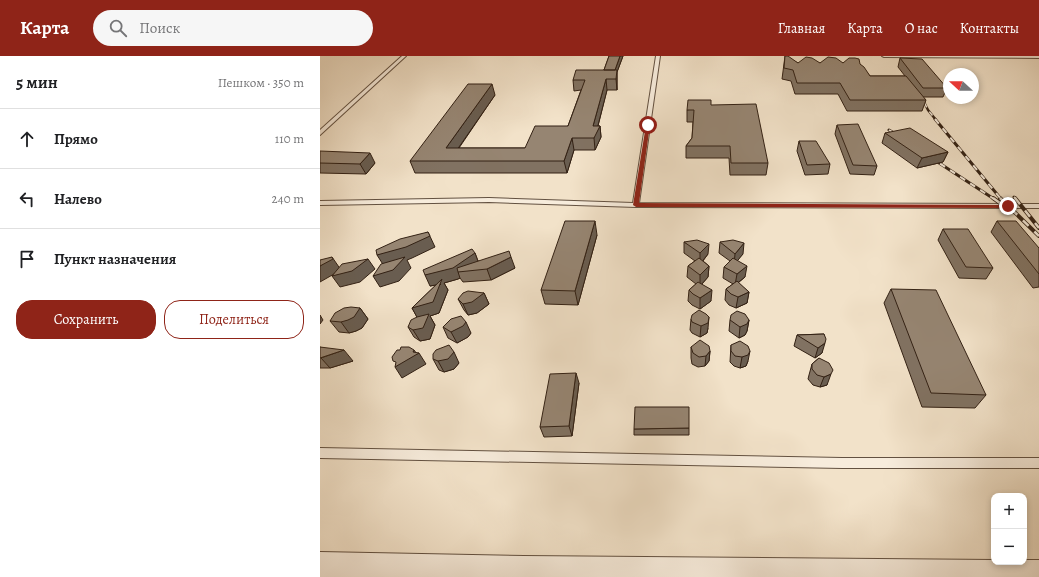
<!DOCTYPE html>
<html lang="ru">
<meta charset="utf-8">
<style>
body{margin:0;font-family:Alegreya,serif;background:#f6f6f6;color:#202124}
.controls{position:absolute;right:12px;bottom:12px;display:grid;overflow:hidden;border-radius:8px;box-shadow:0 2px 6px #0003}
.controls button{width:36px;height:36px;display:grid;place-items:center;padding:0;border:0;border-bottom:1px solid #e0e0e0;background:#fff;color:#202124;font:20px sans-serif}
.compass{position:absolute;left:623px;top:12px;width:36px;height:36px;border-radius:50%;background:#fff;box-shadow:0 2px 6px #0003;rotate:291deg}
.stop{position:absolute;width:12px;height:12px;margin:-9px;border:3px solid #8f2418;border-radius:50%;background:#fff}
.stop.end{background:#8f2418;border-color:#fff;box-shadow:0 1px 4px #0008}
.list{margin:0;padding:0;list-style:none}
h2{display:flex;justify-content:space-between;align-items:center;height:52px;margin:0;padding:0 16px;font-size:17px}
h2 small{font-size:13px;font-weight:400;color:#757577}
.list li{display:grid;grid-template-columns:26px 1fr auto;gap:12px;align-items:center;box-sizing:border-box;height:60px;padding:0 16px;border-top:1px solid #e0e0e0}
.list b{display:block;font-size:15px;white-space:nowrap}
.list em{font-size:13px;font-style:normal;color:#757577}
.actions{display:flex;gap:8px;padding:12px 16px}
.actions a{flex:1;padding:9px 0;border:1px solid #8f2418;border-radius:16px;text-align:center;font-size:14px;color:#8f2418}
.actions .main{background:#8f2418;color:#fff}
.icon{flex:none;width:22px;height:22px;fill:none;stroke:currentColor;stroke-width:2;stroke-linecap:round;stroke-linejoin:round}
.map{position:relative;flex:none;width:719px;height:521px;overflow:hidden}
header{display:flex;align-items:center;gap:24px;box-sizing:border-box;height:56px;padding:0 20px;background:#8f2418;color:#fff}
header strong{font-size:19px}
nav{display:flex;gap:22px;margin-inline-start:auto;font-size:14px}
.search{width:280px;height:36px;background:#f6f6f6;display:flex;align-items:center;gap:10px;box-sizing:border-box;padding:0 14px;border-radius:22px;color:#757577;font-size:15px}
main{display:flex}
aside{flex:1;background:#fff}
.map>svg:first-child{display:block}
</style>
<header>
<strong>Карта</strong>
<div class="search"><svg class="icon" aria-label="search" viewBox="0 0 24 24"><circle cx="10" cy="10" r="6"/><path d="M15 15l6 6"/></svg>Поиск</div>
<nav><a>Главная</a><a>Карта</a><a>О нас</a><a>Контакты</a></nav>
</header>
<main>
<aside>
<h2>5 мин<small>Пешком · 350 m</small></h2>
<ul class="list">
<li><svg class="icon" aria-label="ahead" viewBox="0 0 24 24"><path d="M12 20V5M6 11l6-6 6 6"/></svg><div><b>Прямо</b></div><em>110 m</em></li>
<li><svg class="icon" aria-label="left" viewBox="0 0 24 24"><path d="M17 20v-9H6M10 6l-5 5 5 5"/></svg><div><b>Налево</b></div><em>240 m</em></li>
<li><svg class="icon" aria-label="arrive" viewBox="0 0 24 24"><path d="M6 21V4h12l-3 4 3 4H6"/></svg><div><b>Пункт назначения</b></div></li>
</ul>
<div class="actions"><a class="main">Сохранить</a><a>Поделиться</a></div>
</aside>
<div class="map">
<svg width="719" height="521" viewBox="0 0 719 521">
<rect width="100%" height="100%" fill="#f2e2c9"/>
<filter id="stains"><feTurbulence type="fractalNoise" baseFrequency=".005" numOctaves="4"/><feColorMatrix values="0 0 0 0 .2 0 0 0 0 .09 0 0 0 0 .02 0 0 0 .5 -.17"/></filter>
<radialGradient id="worn" r=".72"><stop offset=".6" stop-color="#630" stop-opacity="0"/><stop offset="1" stop-color="#630" stop-opacity=".3"/></radialGradient>
<g fill="none" stroke-linecap="round" stroke-linejoin="round">
<g stroke="#635141" stroke-width="2">
<path id="service" d="M82 0H86L0 79V74Z
M336 0H340L319 147 719 148V152L316 151 169 146 0 149V145L169 142 313 147Z
M562 0H719V2L564 1Z
M0 392 522 402H719V412H522L0 402Z"/>
</g>
<g stroke="#635141" stroke-width="2">
<path id="tertiary" d="M0 496 204 500 674 504V506H704V504H719V521H0Z"/>
</g>
<use href="#service" fill="#f7ecdc" fill-rule="evenodd"/>
<use href="#tertiary" fill="#f7ecdc" fill-rule="evenodd"/>
<g stroke="#332114" stroke-width="2.5">
<path id="rail-far2" d="M600 38 608 54 616 64"/>
</g>
<g stroke="#332114" stroke-width="3">
<path id="rail-far1" d="M615 63 681 143
M569 74 582 82
M610 101 674 143
M694 141 696 143"/>
</g>
<g stroke="#332114" stroke-width="4">
<path id="rail" d="M673 142 680 147
M680 142 719 180
M695 142 719 172"/>
</g>
<use href="#rail-far2" stroke="#f7ecdc" stroke-width="1.5" stroke-dasharray="5" stroke-linecap="butt"/>
<use href="#rail-far1" stroke="#f7ecdc" stroke-width="2" stroke-dasharray="6" stroke-linecap="butt"/>
<use href="#rail" stroke="#f7ecdc" stroke-width="2.5" stroke-dasharray="8" stroke-linecap="butt"/>
</g>
<path fill="#817262" stroke="#332114" d="M289 0H303L297 16V34H287L278 70H280L281 81 275 94H254L247 117H95L90 105 175 39 139 92H205L248 70 261 34 254 35 253 24 284 14Z
M465 0 478 7H523L540 8 550 20H585L578 11 580 2 627 32 623 41H603L606 44 602 55H527L518 38H475L471 25 462 23Z
M391 49 448 107 446 119H410L409 102H366V90L372 82 373 66H367V54Z
M517 69 557 110 554 119 530 118 515 78Z
M565 77 628 96 623 106 597 112 562 87Z
M479 85 510 108 508 118 485 119 477 95Z
M0 96 55 107 46 118 0 117Z
M677 165 719 192V231L713 232 671 176Z
M623 173 673 212 666 223 639 222 618 184Z
M277 179 258 249 225 248 221 234Z
M364 186 388 198 383 205 389 210 388 221 382 228 391 245 380 253 372 249 368 245 369 234 376 228 367 221 368 210 375 205 364 197Z
M400 186 423 198 417 204 425 221 418 227 429 236 427 247 416 252 409 249 405 244 406 233 413 228 403 222 404 211 410 205 399 197Z
M155 197 158 205 195 212 171 224 143 226 140 222 138 223 124 227 128 234 119 257 110 260 115 269 110 283 100 285 94 281 88 271 97 261 92 252 116 229 110 230Z
M571 233 666 339 655 352 602 351 564 247Z
M164 237 169 248 157 257 148 259 144 254 138 243Z
M40 252 48 263 42 272 36 275 29 277 19 276 10 265Z
M371 263 388 272 387 277 380 281 372 277 370 274Z
M410 264H429L427 275 425 279 419 282 409 275Z
M123 271 151 277 148 281 137 287 128 282Z
M504 278 502 297 495 302 474 290 477 279Z
M411 289 428 305 426 310 420 312 414 310 410 306Z
M0 291 33 305 10 312H0Z
M371 291 390 295 389 305 385 310 378 311 372 308 371 302Z
M499 302 507 329 500 331 493 329 488 323 489 319 492 308Z
M113 303 139 307 134 313 124 316 119 314Z
M259 327 252 380 224 381 220 371Z
M369 372V379H314V373Z"/>
<path fill="#695d50" stroke="#332114" d="M300 0H303L297 16V34L296 23 294 17Z
M286 23 287 34 276 77 280 70 281 81 275 94 273 70Z
M172 28 175 39 130 104 126 92Z
M252 82 254 94 247 117 244 105Z
M628 96 623 106 597 112 602 102Z
M50 97 55 107 46 118 40 108Z
M275 165 277 179 258 249 255 235Z
M108 176 115 191 92 202 87 204 91 212 79 225 60 231 53 220 64 210 57 199Z
M424 187 423 198 414 209 415 198Z
M389 188 388 198 380 208V197Z
M155 197 159 208 138 216 140 222 138 223 124 227 128 234 119 257 110 260 115 269 110 283 100 285 93 274 98 263 92 252 121 228 110 230 105 219Z
M12 201 21 214 0 226V210Z
M191 201 195 212 171 224 167 213Z
M48 203 55 213 40 226 20 231 12 220Z
M389 210 388 221 380 230V219Z
M427 210 425 221 415 229 417 218Z
M392 234 391 245 380 253V242Z
M429 236 427 247 416 252 418 241Z
M164 237 169 248 157 257 148 259 143 248Z
M40 252 48 263 42 272 36 275 29 277 21 266Z
M0 259 3 264 0 268Z
M389 261 388 272 387 277 380 281 381 270Z
M429 264 427 275 425 279 419 282 420 271Z
M146 266 151 277 148 281 137 287 131 276Z
M505 287 502 297 495 302 498 292Z
M24 294 33 305 10 312 1 302Z
M94 294 97 298 99 297 106 308 82 322 75 311 93 296Z
M390 295 389 305 385 310 386 300Z
M430 295 428 305 426 310 420 312 422 301Z
M134 296 139 307 134 313 124 316 118 305Z
M256 317 259 327 252 380 249 370Z
M511 318 507 329 500 331 504 321Z"/>
<path fill="#968572" stroke="#332114" d="M289 0H300L295 14H284Z
M465 0H468L478 7 486 1 492 2 500 7 508 1 516 2 523 7 529 2H535L539 3 540 8 544 11 550 20H586L606 44H530L520 27H477L473 14 464 12Z
M580 2 602 3 627 32H603Z
M256 14H297L296 23H286L273 70H280L274 82H252L244 105H90L148 28H172L126 92H205L215 70H248L265 24H253Z
M368 44H391V49L436 48 448 107H411L410 90H366L372 82 374 54H367Z
M538 68 557 110 533 109 517 69Z
M590 72 628 96 602 102 565 77Z
M479 85H496L510 108 487 109Z
M0 95 50 97 40 108 0 107Z
M245 165H275L255 235 221 234Z
M677 165H696L719 192V218Z
M623 173H648L673 212 646 211Z
M108 176 110 180 86 191 57 199 56 194 80 183Z
M377 184 389 188 380 197 364 186Z
M413 184 424 187 415 198 400 186Z
M152 193 155 197 133 212 105 219 103 214Z
M189 195 191 201 167 213 138 216 137 212Z
M12 201 13 203 0 210V204Z
M85 201 73 214 53 220 61 208Z
M379 202 389 210 380 219 368 210Z
M413 202 427 210 417 218 404 211Z
M48 203 32 215 12 220 22 208Z
M122 223 113 246 92 252Z
M417 225 429 236 418 241 411 238 406 233Z
M378 226 392 234 380 242 373 238 369 234Z
M571 233 616 234 666 339 611 337Z
M148 235 164 237 152 246 143 248 138 243 143 237Z
M31 251 40 252 34 261 28 264 21 266 10 265 15 257 24 252Z
M379 254 386 258 389 261 388 267 381 270 372 266 371 263 372 259Z
M417 255 425 258 429 264 427 268 420 271 410 264 411 259Z
M109 258 103 272 93 274 88 271 91 264 97 261Z
M141 260 146 266 143 270 131 276 123 271 131 263Z
M504 278 506 283 505 287 498 292 477 279Z
M380 284 389 290 390 295 386 300 379 301 373 297 371 291Z
M420 285 428 290 430 295 428 299 422 301 415 300 411 295V289Z
M129 289 134 296 128 303 118 305 113 303V298L116 294Z
M0 291 24 294 0 302Z
M81 291H89L94 294 93 296 99 297 75 311 76 306 73 305 72 301 77 294H80Z
M499 302 509 307 513 314 511 318 504 321 497 319 492 313V308Z
M256 317 249 370 220 371 230 318Z
M315 351H369V372L314 373Z"/>
<path fill="#8f2418" d="M328 67 330 69 319 147 688 149 691 150 688 152 316 151 313 149 326 69Z"/>
<rect width="100%" height="100%" filter="url(#stains)"/>
<rect width="100%" height="100%" fill="url(#worn)"/>
</svg>
<div class="controls">
<button>+</button>
<button>−</button>
</div>
<svg class="compass" viewBox="-18 -18 36 36"><path d="M0-13l5 13h-10z" fill="#e53935"/><path d="M0 13l5-13h-10z" fill="#757577"/></svg>
<div class="stop" style="left:328px;top:69px"></div>
<div class="stop end" style="left:688px;top:150px"></div>
</div>
</main>
